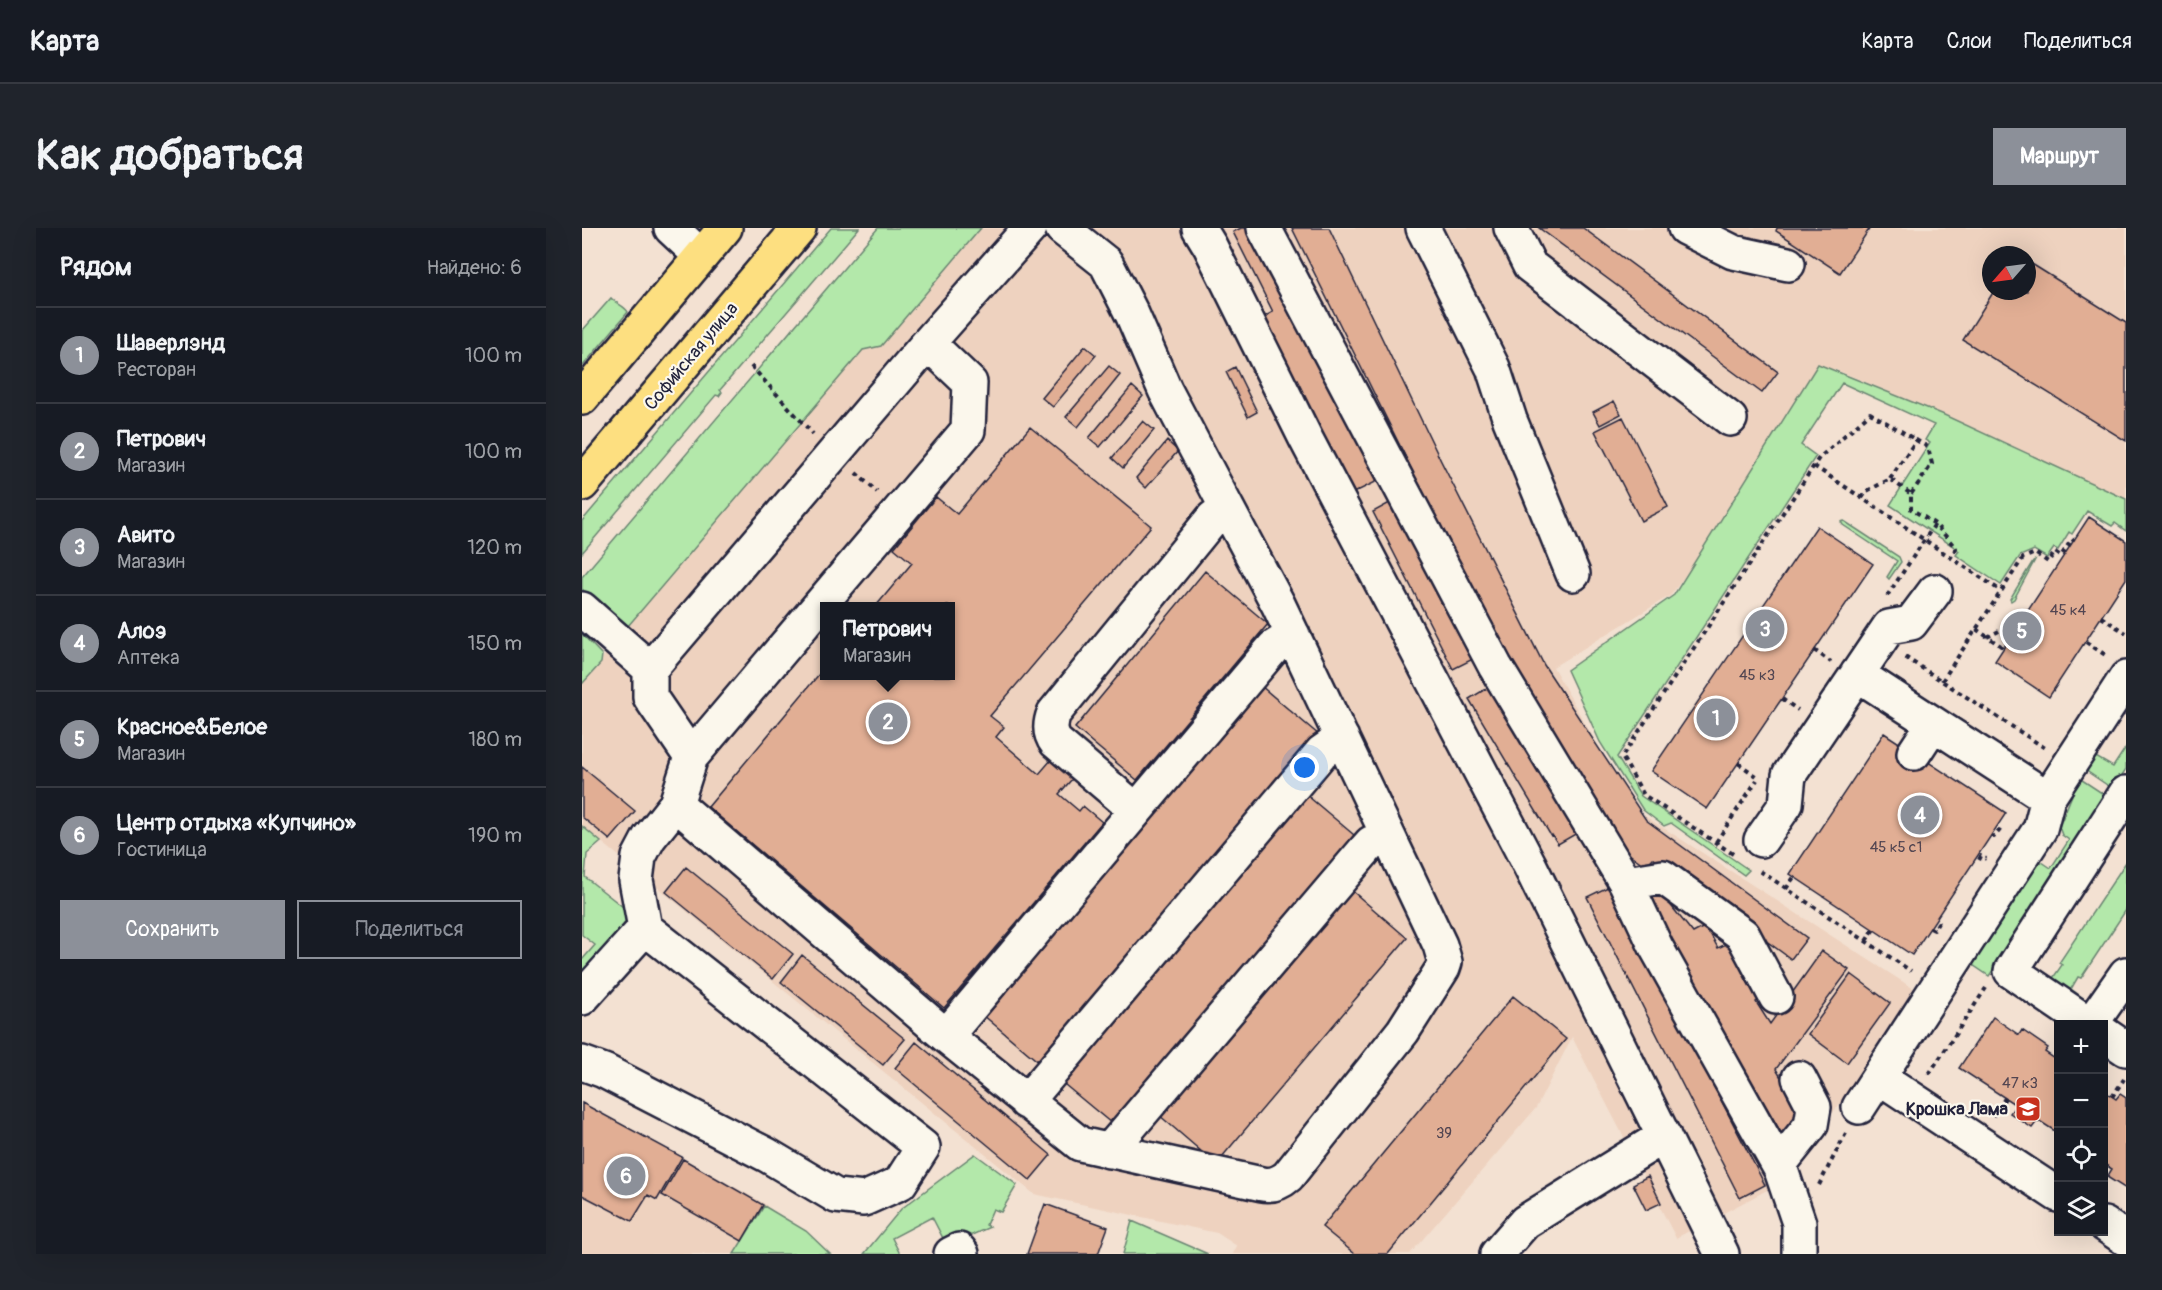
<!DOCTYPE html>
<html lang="ru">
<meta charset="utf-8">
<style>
body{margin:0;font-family:Pangolin,sans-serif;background:#20242c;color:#f1f3f6}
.controls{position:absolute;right:18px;bottom:18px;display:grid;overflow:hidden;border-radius:0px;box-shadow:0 6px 24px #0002}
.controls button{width:54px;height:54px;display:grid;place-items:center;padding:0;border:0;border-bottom:2px solid #363941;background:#171b24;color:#f1f3f6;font:30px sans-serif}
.compass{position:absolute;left:1400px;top:18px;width:54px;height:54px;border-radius:50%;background:#171b24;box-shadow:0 6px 24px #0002;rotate:242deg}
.you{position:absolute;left:723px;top:540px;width:21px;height:21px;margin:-15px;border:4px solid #fff;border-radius:50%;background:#1a73e8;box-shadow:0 0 0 9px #1a73e833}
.badge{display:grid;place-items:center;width:39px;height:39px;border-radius:50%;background:#8c9099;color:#fff;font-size:20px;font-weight:700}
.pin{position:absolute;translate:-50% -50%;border:3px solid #fff;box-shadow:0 2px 6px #0006}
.popup{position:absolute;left:238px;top:374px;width:135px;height:78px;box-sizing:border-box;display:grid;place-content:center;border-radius:0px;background:#171b24;filter:drop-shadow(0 2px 4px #0005);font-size:20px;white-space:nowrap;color:#9ea1a6}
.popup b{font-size:22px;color:#f1f3f6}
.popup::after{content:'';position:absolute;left:50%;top:100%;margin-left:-12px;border:12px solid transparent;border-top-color:#171b24}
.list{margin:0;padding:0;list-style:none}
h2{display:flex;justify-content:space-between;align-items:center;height:78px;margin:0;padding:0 24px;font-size:26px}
h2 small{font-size:20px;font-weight:400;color:#9ea1a6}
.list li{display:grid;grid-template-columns:39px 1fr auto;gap:18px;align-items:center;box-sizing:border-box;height:96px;padding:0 24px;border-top:2px solid #363941}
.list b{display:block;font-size:22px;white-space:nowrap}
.list p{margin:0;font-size:20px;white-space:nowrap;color:#9ea1a6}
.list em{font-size:20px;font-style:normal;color:#9ea1a6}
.actions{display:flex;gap:12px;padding:18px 24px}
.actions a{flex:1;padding:14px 0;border:2px solid #8c9099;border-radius:0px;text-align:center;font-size:21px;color:#8c9099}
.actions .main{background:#8c9099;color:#fff}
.icon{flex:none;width:33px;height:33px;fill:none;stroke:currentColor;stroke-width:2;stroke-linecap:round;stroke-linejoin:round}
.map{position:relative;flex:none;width:1544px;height:1026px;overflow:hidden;border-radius:0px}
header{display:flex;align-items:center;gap:36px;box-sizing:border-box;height:84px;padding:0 30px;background:#171b24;border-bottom:2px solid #363941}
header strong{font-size:28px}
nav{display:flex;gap:33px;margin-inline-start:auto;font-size:21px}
.intro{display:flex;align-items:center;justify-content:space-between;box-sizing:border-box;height:144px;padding:0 36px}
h1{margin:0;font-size:42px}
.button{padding:15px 27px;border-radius:0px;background:#8c9099;color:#fff;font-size:21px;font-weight:700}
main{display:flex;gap:36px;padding:0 36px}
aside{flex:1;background:#171b24;border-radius:0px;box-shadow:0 6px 24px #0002}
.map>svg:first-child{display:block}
</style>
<header>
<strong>Карта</strong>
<nav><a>Карта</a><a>Слои</a><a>Поделиться</a></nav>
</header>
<div class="intro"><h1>Как добраться</h1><a class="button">Маршрут</a></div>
<main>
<aside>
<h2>Рядом<small>Найдено: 6</small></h2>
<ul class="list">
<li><span class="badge">1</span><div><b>Шаверлэнд</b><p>Ресторан</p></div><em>100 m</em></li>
<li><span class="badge">2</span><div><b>Петрович</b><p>Магазин</p></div><em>100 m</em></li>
<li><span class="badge">3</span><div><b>Авито</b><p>Магазин</p></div><em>120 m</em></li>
<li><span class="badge">4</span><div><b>Алоэ</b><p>Аптека</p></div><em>150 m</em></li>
<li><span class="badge">5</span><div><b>Красное&amp;Белое</b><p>Магазин</p></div><em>180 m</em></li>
<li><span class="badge">6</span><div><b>Центр отдыха «Купчино»</b><p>Гостиница</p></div><em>190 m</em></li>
</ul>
<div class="actions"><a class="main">Сохранить</a><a>Поделиться</a></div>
</aside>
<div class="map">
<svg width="1544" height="1026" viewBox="0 0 1544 1026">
<rect width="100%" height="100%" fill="#f3e1d2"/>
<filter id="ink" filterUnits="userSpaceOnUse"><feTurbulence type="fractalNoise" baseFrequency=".0167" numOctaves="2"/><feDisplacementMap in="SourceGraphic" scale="12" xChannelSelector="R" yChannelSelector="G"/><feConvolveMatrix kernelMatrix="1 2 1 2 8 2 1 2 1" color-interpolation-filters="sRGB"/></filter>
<g filter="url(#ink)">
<path fill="#eed2bf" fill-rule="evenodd" d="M399 0H1544V271L1360 186 1252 141 1089 367 971 439 1052 581 1332 761 1257 877 1205 940 1184 950 1189 960 1094 1010 990 809 954 880 828 1026H651L655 1018 635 1005 452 966 0 598V456L46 398 281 122 299 118ZM1409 27H1445V63H1409ZM243 378H369V448H243Z
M0 874 183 976 227 1026H0Z"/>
<path fill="#b3e8aa" stroke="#6a8572" stroke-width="1.5" d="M249 0H277L138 162 140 164 137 168 134 167 0 325V293Z
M296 0H399L299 118 281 122 46 398 0 361V349Z
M29 70C34 76 42 77 46 84L0 139V103Z
M1236 136 1360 186 1544 271V303L1533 295 1530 298 1505 283 1490 306 1487 304 1476 322 1472 320 1465 330 1452 322 1438 328 1419 357 1374 327 1377 323 1374 320 1308 277 1348 215 1343 212 1352 197 1260 155 1219 217 1234 228 1035 529 1059 568 1167 642 1162 647 1089 595 1082 598 1061 582 1018 514 985 442 1092 367Z
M1262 293 1317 329 1319 334 1307 351 1305 349 1315 333 1261 297 1259 294Z
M1453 332 1432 371 1429 373 1428 371 1451 333Z
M0 406 20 427 19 435 0 456Z
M1544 519V541L1531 561 1503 542 1511 530 1514 529 1531 539Z
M1497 550 1526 569 1407 748 1388 735 1454 635 1460 634 1469 640 1487 612 1480 607 1477 599Z
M0 598 19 614 5 626 3 649 41 679C44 683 45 683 45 688 44 702 11 737 0 747V732L13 717 0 707Z
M1544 634V682L1499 750 1496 749 1489 761 1508 775 1506 777 1452 742 1450 737 1471 750 1480 737 1477 735Z
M393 926 435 957 419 984 411 981 404 997 408 999 365 1018 350 989 310 1010 318 1026H282L319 981Z
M182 978 224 1003 248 1026H152Z
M550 993 626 1026H541Z"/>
<path fill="#e1ae94" stroke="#22223b" stroke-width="1.5" d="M659 0H679L804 249 767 267 676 92 691 84 651 4Z
M710 0H747L859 233 962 437 1064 592 1225 710 1209 731 1071 630 1064 638 1043 623 937 451 834 250Z
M957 0H1001L1196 144 1180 165Z
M1195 0H1288L1258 45 1194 3Z
M1445 33 1544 95V213L1381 112 1412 63H1445Z
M503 118 514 127 471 179 460 170Z
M527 138 538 147 496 199 484 189Z
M653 139 675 184 666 189 644 144Z
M550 158 561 168 518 219 507 210Z
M1032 173 1039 186 1018 197 1011 184Z
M1041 189 1086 279 1059 293 1013 203Z
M561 193 572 202 541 240 530 230Z
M448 199 569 298 408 488 422 499 414 509 457 546 469 532 490 551 477 566 497 583 501 578 520 594 362 780 126 579 243 439V448H369V378H294L330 335 312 320 354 269 375 286Z
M585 213 596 223 564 260 554 250Z
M815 271 897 428 871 441 791 284Z
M1507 289 1544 313V351L1467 469 1413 433Z
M1235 298 1291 336 1125 581 1069 543Z
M623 343 686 396 555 552 493 500Z
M910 457 997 604 976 616 970 607 969 608 887 471Z
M679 458 737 507 459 836 401 787Z
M1302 505 1424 585 1330 727 1208 646Z
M0 539 53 583 28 612 0 589Z
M721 564 778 612 535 900 477 852Z
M104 639 211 726 191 751 84 664Z
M1028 658 1183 957 1158 970 1005 669Z
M768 661 825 710 634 936 577 887Z
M1078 664 1111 705 1124 698 1136 720 1148 714 1181 770 1174 774 1188 796 1240 723 1267 742 1194 841 1225 894 1201 908 1091 721 1065 669Z
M220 727 323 811 301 837 199 754Z
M1269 746 1308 775 1265 835 1226 806Z
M931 768 984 811 806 1026H773L740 999Z
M1411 789 1437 807 1440 802 1466 820 1463 824 1476 833V905L1456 892 1450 900 1428 885 1434 877 1377 840Z
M334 814 469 927 448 952 313 840Z
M1522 863 1534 871 1538 866 1544 870V961L1525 949 1530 941 1522 936Z
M0 875 100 929 75 972 66 967 50 993 0 967Z
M101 931 181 977 160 1013 80 967Z
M1066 948 1079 975 1064 982 1051 956Z
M463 976 526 999 516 1026H445Z"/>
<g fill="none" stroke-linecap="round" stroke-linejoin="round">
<g stroke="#22223b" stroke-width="38">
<path id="minor" d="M89 0 119 28
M480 0 524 35 550 86 583 162 645 280 631 290 472 485C468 495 467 505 474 514L554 582
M617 0 628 18 724 211 947 636 1140 1026
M682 0 913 438 1044 655 1074 719 1199 942 1217 995V1026
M841 0 911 140 928 192 991 346
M929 0 948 38 1148 191
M1103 0 1151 24 1206 36
M346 115 448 0
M0 381 68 441V469L109 529
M1275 446 1466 570
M1332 525 1351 496
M94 576 364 808 498 916 680 956C690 958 698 955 706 948L821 803 861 740 863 734 858 717 696 376 645 280
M1179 612 1204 576 1207 547 1307 399 1329 395 1353 363
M1044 655 1081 649 1161 707 1194 769
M0 770 63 700 54 652 57 629 67 610 94 576 109 529 386 202 388 155 346 115 68 441
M1507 796 1429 743 1544 565
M1509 796 1544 746
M1522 806 1544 821
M364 808 692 419 711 407
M0 835 22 843 185 927 254 968 282 971 318 955 341 919 63 700
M1297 849 1476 967
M444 874 740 524 760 510
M1277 879 1458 601 1466 570 1544 450
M527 923 782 623 789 615 805 607
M1197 937 1229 897 1232 879 1217 850
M1522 996 1544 1011
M369 1026 377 1022 380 1026
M915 1026 943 994 1082 908"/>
</g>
<g stroke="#22223b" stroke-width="38">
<path id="major" d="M0 170 143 0
M0 256 217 0"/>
</g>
<path stroke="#22223b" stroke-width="4" stroke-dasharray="4.5 4.5" stroke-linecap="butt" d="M169 138 231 206
M1232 238 1419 363
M274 245 295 264
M1308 251 1335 211
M1280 270 1285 263 1308 251 1329 266V281L1353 296 1374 320 1369 329
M1305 368 1353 296
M1519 389 1544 405
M1394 401 1419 418 1430 402 1432 404
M1405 409 1425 399 1430 402
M1504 414 1525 428
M1232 422 1249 434
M1323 429 1463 520
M1360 453 1441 330 1453 325 1466 334 1473 324 1479 328 1490 311 1492 313
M1200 471 1216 482
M1156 535 1176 549
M1409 607 1412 609 1417 603 1421 606
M1134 614 1175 552
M1151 626 1062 567 1040 529 1237 230 1288 185 1346 219 1350 236 1329 266
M1397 632 1399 628 1404 631
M1178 643 1329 743
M1204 661 1212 649
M1348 700 1352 702 1356 695 1360 698
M1284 713 1292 701
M1347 846 1404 760
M1530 869 1542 851
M1411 888 1423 870
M1522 939 1523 937
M1237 957 1264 905"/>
<use href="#minor" stroke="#fbf7ec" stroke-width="33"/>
<use href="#major" stroke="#fddf80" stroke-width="33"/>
</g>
</g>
<defs>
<g id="school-square" transform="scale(1.35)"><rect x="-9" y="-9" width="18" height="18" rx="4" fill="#c8321e" stroke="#fbf7ec"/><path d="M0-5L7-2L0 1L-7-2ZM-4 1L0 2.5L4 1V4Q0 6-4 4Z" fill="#fff"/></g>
</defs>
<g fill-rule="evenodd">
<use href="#school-square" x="1446" y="881"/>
</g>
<g text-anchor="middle" stroke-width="4.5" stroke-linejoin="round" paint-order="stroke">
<g font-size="15" fill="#524551">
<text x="1486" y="387">45 к4</text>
<text x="1175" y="452">45 к3</text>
<text x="1314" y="624">45 к5 с1</text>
<text x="1438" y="860">47 к3</text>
<text x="862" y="910">39</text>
</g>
<g font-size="18" fill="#22223b" stroke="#fbf7ec">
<text transform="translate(109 128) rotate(-50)" y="6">Софийская улица</text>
</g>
<g font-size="18" font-weight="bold" fill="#22223b" stroke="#fbf7ec" text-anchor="end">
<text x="1426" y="887">Крошка Лама</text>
</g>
</g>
</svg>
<div class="controls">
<button>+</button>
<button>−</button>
<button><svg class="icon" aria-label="locate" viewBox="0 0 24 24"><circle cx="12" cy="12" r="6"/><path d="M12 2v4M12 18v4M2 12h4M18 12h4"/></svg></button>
<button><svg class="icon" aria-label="layers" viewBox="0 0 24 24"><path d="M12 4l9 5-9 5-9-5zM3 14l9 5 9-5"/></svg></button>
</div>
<svg class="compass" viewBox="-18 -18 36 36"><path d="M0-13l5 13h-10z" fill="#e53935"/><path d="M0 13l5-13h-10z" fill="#9ea1a6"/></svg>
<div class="you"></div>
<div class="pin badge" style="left:1134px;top:490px">1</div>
<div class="pin badge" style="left:306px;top:494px">2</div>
<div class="popup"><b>Петрович</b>Магазин</div>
<div class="pin badge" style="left:1183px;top:401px">3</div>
<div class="pin badge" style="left:1338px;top:587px">4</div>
<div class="pin badge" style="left:1440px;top:403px">5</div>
<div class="pin badge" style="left:44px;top:948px">6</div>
</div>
</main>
